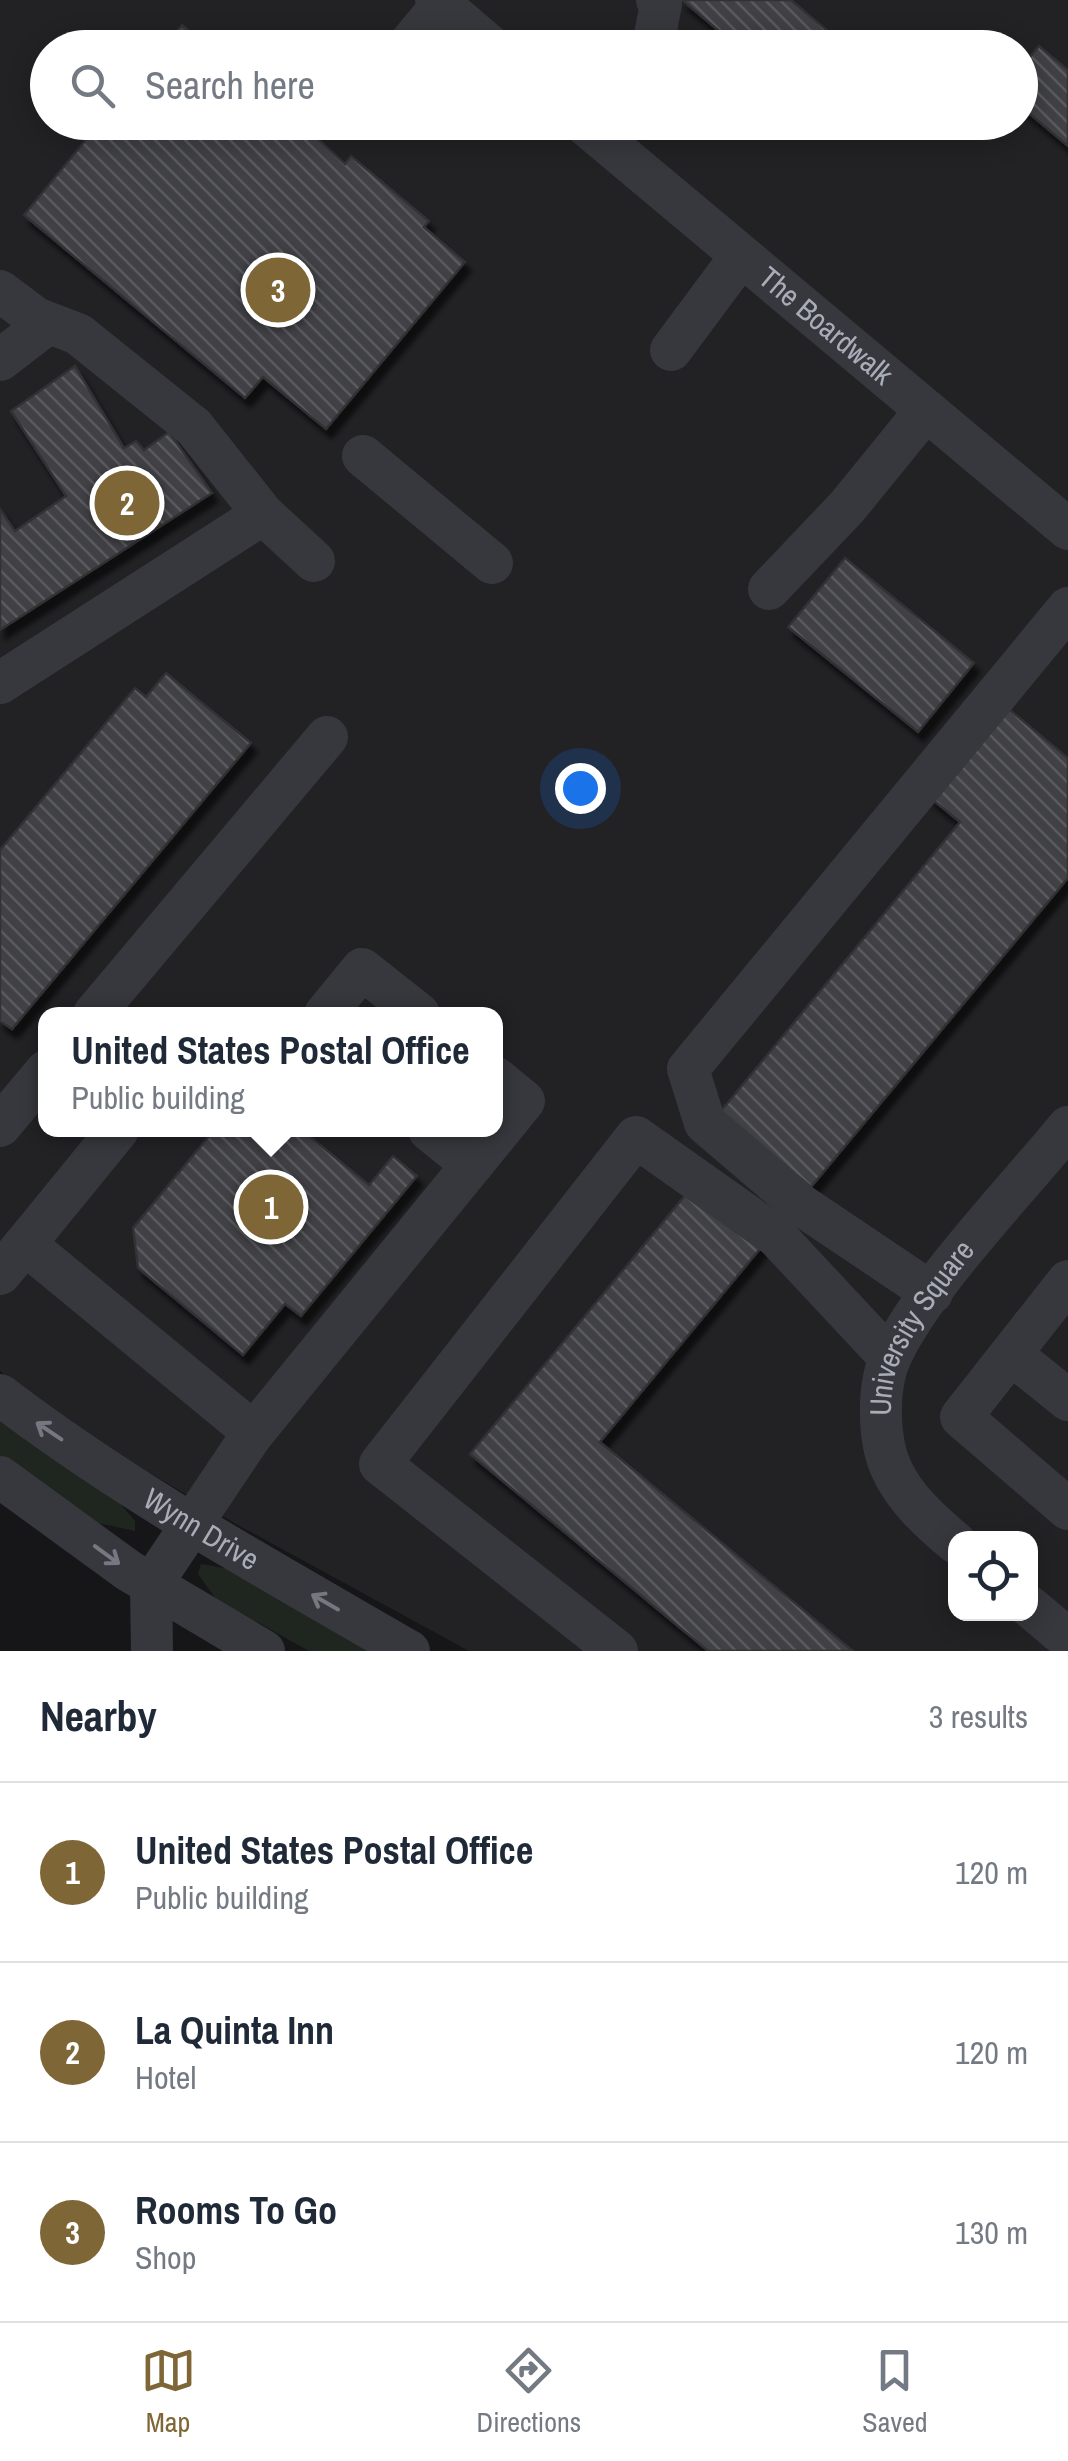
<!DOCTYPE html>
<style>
body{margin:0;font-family:"Archivo Narrow",sans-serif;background:#f2f2f3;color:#1f2937}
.controls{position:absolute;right:30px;bottom:30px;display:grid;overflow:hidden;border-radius:20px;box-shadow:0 5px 25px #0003}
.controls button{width:90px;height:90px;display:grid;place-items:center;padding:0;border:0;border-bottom:2px solid #e0e1e3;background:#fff;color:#1f2937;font:50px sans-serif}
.you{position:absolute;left:580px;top:788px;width:35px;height:35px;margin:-25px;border:8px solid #fff;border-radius:50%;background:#1a73e8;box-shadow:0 0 0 15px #1a73e833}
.badge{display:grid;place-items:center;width:65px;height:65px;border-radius:50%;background:#7e6636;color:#fff;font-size:32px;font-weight:700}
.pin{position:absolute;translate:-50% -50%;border:5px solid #fff;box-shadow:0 2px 10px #0006}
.popup{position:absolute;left:38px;top:1007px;width:465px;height:130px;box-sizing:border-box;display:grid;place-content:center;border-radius:20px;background:#fff;filter:drop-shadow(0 2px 8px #0005);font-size:32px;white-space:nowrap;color:#747a83}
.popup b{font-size:38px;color:#1f2937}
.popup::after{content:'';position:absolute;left:50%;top:100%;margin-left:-20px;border:20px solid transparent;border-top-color:#fff}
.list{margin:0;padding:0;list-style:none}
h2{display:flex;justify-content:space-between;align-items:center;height:130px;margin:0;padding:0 40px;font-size:42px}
h2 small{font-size:32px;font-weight:400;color:#747a83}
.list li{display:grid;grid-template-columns:65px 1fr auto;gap:30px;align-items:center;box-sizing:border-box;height:180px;padding:0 40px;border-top:2px solid #e0e1e3}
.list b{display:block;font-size:38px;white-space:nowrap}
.list p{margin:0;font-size:32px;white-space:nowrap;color:#747a83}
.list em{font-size:32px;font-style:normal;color:#747a83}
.icon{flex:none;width:55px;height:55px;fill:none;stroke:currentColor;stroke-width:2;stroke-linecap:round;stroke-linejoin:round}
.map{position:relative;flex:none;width:1068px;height:1651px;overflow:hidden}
.search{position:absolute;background:#fff;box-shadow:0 5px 25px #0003;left:30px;right:30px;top:30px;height:110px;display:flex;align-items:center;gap:25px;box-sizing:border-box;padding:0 35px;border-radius:55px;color:#747a83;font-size:38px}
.sheet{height:670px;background:#fff}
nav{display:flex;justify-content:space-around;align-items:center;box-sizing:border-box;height:140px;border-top:2px solid #e0e1e3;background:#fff;font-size:28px;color:#747a83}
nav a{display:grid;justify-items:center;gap:5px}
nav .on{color:#7e6636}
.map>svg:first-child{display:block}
</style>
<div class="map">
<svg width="1068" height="1651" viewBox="0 0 1068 1651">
<defs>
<pattern id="building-back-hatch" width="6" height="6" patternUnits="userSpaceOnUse" patternTransform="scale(2.5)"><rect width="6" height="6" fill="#404145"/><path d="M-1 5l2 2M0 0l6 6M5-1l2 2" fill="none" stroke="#595a5e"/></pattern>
<filter id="shadow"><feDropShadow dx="5.5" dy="9" stdDeviation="2.5" flood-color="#0009"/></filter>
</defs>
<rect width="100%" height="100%" fill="#161618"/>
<path fill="#222225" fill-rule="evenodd" d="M0 0H1068V1651H469L236 1524 79 1431 0 1371ZM48 48H1020V122H48ZM46 1014H496V1130H46ZM956 1538H1030V1614H956Z"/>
<path fill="#1e261f" d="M0 1414 111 1493 135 1521V1531L89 1521 0 1459Z
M201 1564 240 1571 381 1651H309L216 1599 198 1574Z"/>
<path fill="url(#building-back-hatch)" stroke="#303034" stroke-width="2.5" filter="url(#shadow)" d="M682 0H791L835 37 826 48H739Z
M182 25 209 48H164Z
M1039 46 1068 70V146L1020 106V69Z
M94 122H300L345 164 351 156 429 221 424 227 465 262 326 429 263 377 245 398 24 215 89 136 85 133Z
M75 366 124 448 136 441 144 450 169 432 212 493 0 630V509L15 531 66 496 11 411Z
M845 558 974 663 918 732 788 627Z
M166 673 251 743 12 1029 0 1021V850L135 688 146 697Z
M1005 706 1068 758V878L811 1187 720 1112 960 822 929 797Z
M214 1130H302L369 1185 393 1156 417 1176 301 1316 285 1304 243 1355 138 1268 133 1228Z
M693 1186 764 1244 600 1442 853 1651H708L470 1454Z"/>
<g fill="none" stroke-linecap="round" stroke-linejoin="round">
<g stroke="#37383d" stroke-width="42">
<path d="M436 0 492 48"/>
<path d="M654 40 661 4 657 0"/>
<path d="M406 48 446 0"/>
<path id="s1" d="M582 122 1068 529"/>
<path d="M0 291 36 318 78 334 194 427 263 514 314 561"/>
<path d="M671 350 741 256"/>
<path d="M0 360 48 323"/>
<path d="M363 456 492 563"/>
<path d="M769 589 847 507 926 410"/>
<path d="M0 683 263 514"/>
<path d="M94 1014 327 737"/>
<path d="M325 1014 362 969 419 1014"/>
<path d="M0 1126 46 1071"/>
<path d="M118 1130 25 1244 253 1432"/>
<path d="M429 1130 472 1165"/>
<path d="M0 1274 25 1244"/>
<path d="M1068 1281 961 1417 1068 1509"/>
<path d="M932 1293 801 1205 705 1123 688 1069 1068 608"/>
<path d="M1011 1354 1068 1400"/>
<path id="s2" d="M0 1395C127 1492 271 1571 409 1651"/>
<path d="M0 1477 129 1571 264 1651"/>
<path id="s3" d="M956 1543C931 1522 904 1498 891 1468 878 1439 877 1386 891 1356 926 1283 1015 1192 1068 1127"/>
<path d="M1030 1607 1068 1639"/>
<path d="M152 1651 151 1585 251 1436 524 1101 496 1078"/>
<path d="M617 1651 380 1464 636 1137 776 1236 890 1358"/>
</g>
</g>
<defs><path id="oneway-shaft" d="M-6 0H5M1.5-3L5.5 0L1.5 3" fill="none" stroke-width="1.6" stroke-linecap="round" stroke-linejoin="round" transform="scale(2.5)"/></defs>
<g stroke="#757881">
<use href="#oneway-shaft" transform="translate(49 1431) rotate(-146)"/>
<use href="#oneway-shaft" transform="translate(107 1555) rotate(36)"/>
<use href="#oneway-shaft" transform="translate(325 1602) rotate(-150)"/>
</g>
<g text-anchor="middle" stroke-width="8" stroke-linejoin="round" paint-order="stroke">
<g font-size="30" fill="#a8adb8" stroke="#111113">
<text dy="10" stroke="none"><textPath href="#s1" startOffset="318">The Boardwalk</textPath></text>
<text dy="10" stroke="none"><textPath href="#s3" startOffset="252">University Square</textPath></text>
<text dy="10" stroke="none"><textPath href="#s2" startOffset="242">Wynn Drive</textPath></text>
</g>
</g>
</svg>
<div class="controls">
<button><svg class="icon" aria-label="locate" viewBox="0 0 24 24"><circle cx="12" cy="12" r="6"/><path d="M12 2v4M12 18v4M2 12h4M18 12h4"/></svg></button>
</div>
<div class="you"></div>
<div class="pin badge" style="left:271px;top:1207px">1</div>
<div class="popup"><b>United States Postal Office</b>Public building</div>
<div class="pin badge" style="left:127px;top:503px">2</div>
<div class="pin badge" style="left:278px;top:290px">3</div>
<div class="search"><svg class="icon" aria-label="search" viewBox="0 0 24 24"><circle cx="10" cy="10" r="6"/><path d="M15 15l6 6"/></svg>Search here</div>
</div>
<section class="sheet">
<h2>Nearby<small>3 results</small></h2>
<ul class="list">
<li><span class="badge">1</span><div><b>United States Postal Office</b><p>Public building</p></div><em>120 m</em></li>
<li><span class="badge">2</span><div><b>La Quinta Inn</b><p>Hotel</p></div><em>120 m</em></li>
<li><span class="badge">3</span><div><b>Rooms To Go</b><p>Shop</p></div><em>130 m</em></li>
</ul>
</section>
<nav>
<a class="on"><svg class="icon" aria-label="map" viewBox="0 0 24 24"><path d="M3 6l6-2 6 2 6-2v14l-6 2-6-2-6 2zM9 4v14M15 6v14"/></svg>Map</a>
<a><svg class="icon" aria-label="directions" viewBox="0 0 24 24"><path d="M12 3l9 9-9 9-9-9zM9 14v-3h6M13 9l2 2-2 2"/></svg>Directions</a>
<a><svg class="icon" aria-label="saved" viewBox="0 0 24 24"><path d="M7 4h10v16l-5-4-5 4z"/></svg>Saved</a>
</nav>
